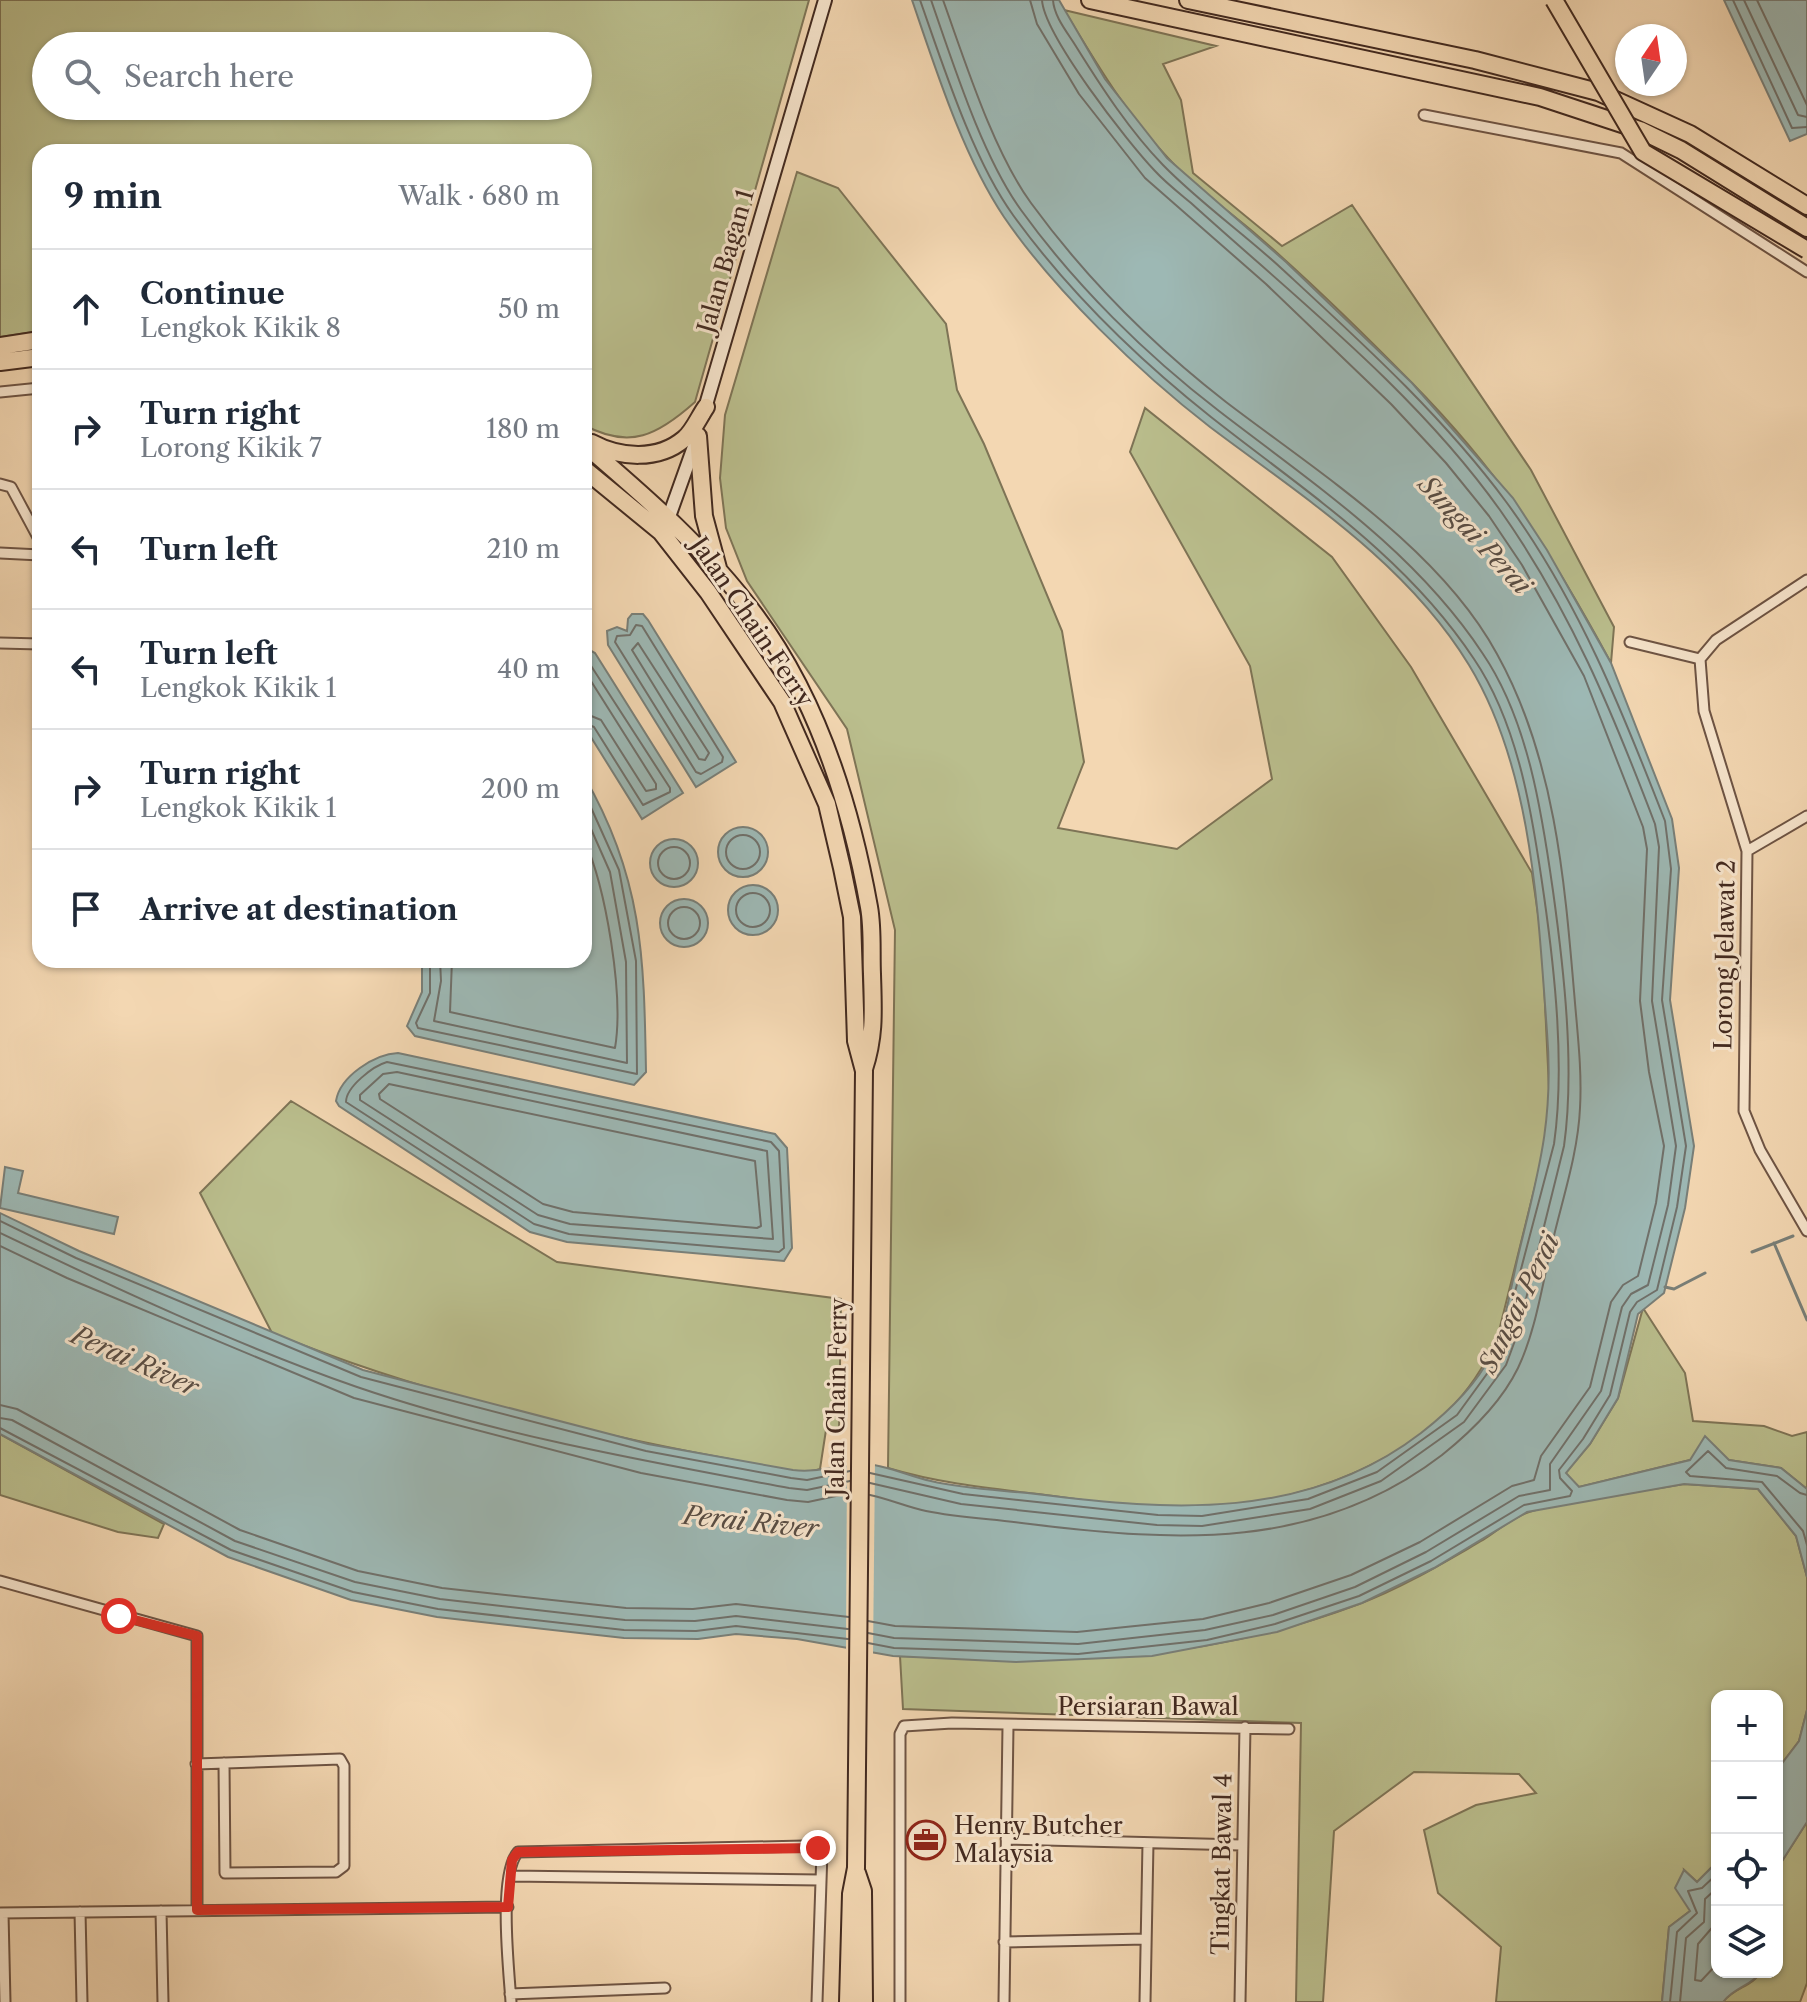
<!DOCTYPE html>
<meta charset="utf-8">
<style>
body{margin:0;font-family:"Libre Caslon Text",serif;background:#f6f6f7;color:#1f2937}
.controls{position:absolute;right:24px;bottom:24px;display:grid;overflow:hidden;border-radius:16px;box-shadow:0 2px 6px #0004}
.controls button{width:72px;height:72px;display:grid;place-items:center;padding:0;border:0;border-bottom:2px solid #e0e1e3;background:#fff;color:#1f2937;font:40px sans-serif}
.compass{position:absolute;left:1615px;top:24px;width:72px;height:72px;border-radius:50%;background:#fff;box-shadow:0 2px 6px #0004;rotate:13deg}
.stop{position:absolute;width:24px;height:24px;margin:-18px;border:6px solid #d93025;border-radius:50%;background:#fff}
.stop.end{background:#d93025;border-color:#fff;box-shadow:0 2px 8px #0008}
.list{margin:0;padding:0;list-style:none}
h2{display:flex;justify-content:space-between;align-items:center;height:104px;margin:0;padding:0 32px;font-size:34px}
h2 small{font-size:26px;font-weight:400;color:#747a83}
.list li{display:grid;grid-template-columns:52px 1fr auto;gap:24px;align-items:center;box-sizing:border-box;height:120px;padding:0 32px;border-top:2px solid #e0e1e3}
.list b{display:block;font-size:30px;white-space:nowrap}
.list p{margin:0;font-size:26px;white-space:nowrap;color:#747a83}
.list em{font-size:26px;font-style:normal;color:#747a83}
.icon{flex:none;width:44px;height:44px;fill:none;stroke:currentColor;stroke-width:2;stroke-linecap:round;stroke-linejoin:round}
.map{position:relative;flex:none;width:1807px;height:2002px;overflow:hidden}
.search{position:absolute;background:#fff;box-shadow:0 2px 6px #0004;left:32px;top:32px;width:560px;height:88px;display:flex;align-items:center;gap:20px;box-sizing:border-box;padding:0 28px;border-radius:44px;color:#747a83;font-size:30px}
.panel{position:absolute;background:#fff;box-shadow:0 2px 6px #0004;left:32px;top:144px;width:560px;height:824px;border-radius:24px}
.map>svg:first-child{display:block}
</style>
<div class="map">
<svg width="1807" height="2002" viewBox="0 0 1807 2002">
<rect width="100%" height="100%" fill="#f3d7b2"/>
<filter id="stains"><feTurbulence type="fractalNoise" baseFrequency=".0025" numOctaves="4"/><feColorMatrix values="0 0 0 0 .2 0 0 0 0 .09 0 0 0 0 .02 0 0 0 .5 -.17"/></filter>
<radialGradient id="worn" r=".72"><stop offset=".6" stop-color="#630" stop-opacity="0"/><stop offset="1" stop-color="#630" stop-opacity=".3"/></radialGradient>
<path fill="#babe8d" stroke="#7e7456" stroke-width="2" fill-rule="evenodd" d="M0 0H809L695 402C658 435 630 450 584 425V152H40V331L0 337ZM46 46H578V106H46Z
M1064 10 1216 46 1163 64 1181 100 1193 173 1282 246 1352 205 1531 470 1614 627 1611 663C1552 554 1500 472 1412 383 1363 333 1312 283 1259 237 1229 211 1195 188 1168 158 1126 114 1095 61 1064 10Z
M797 172 838 188 946 324 957 390 984 444 1062 631 1084 762 1058 828 1177 849 1272 779 1250 666 1130 452 1145 408 1332 557 1411 667 1532 873 1542 941 1550 1109 1546 1142 1499 1331C1457 1448 1319 1502 1202 1508 1148 1510 1092 1501 1038 1494 987 1488 938 1483 888 1468L895 930 847 729 747 581 726 528 720 478 725 415Z
M291 1101 557 1262 841 1299 839 1432 826 1430 820 1469C792 1478 753 1463 724 1458 570 1429 418 1392 272 1333L200 1193Z
M1643 1308 1685 1373 1693 1421 1764 1426 1792 1436 1807 1432V1489L1781 1468 1729 1460H1690L1579 1487 1565 1473 1590 1444 1618 1398Z
M0 1434 164 1524 158 1538 118 1532 0 1495Z
M1684 1484 1758 1489 1796 1536 1807 1577V1710L1799 1741 1777 1770V1696H1717V1862L1697 1882 1684 1870 1690 1911 1669 1927 1662 2002H1496L1501 1947 1438 1893 1424 1830 1476 1805 1536 1793 1519 1774 1414 1772 1334 1831 1323 2002H1296L1301 1723 903 1709 900 1656C1065 1664 1203 1663 1359 1604 1402 1588 1443 1563 1483 1540 1497 1531 1513 1517 1529 1512 1578 1497 1634 1493 1684 1484Z
M1807 1822V1983L1800 2002H1723C1733 1988 1753 1986 1761 1972H1777V1869Z"/>
<path fill="#9db8b4" stroke="#797f78" stroke-width="2" d="M912 0H1059L1105 79 1167 158 1286 262 1412 383 1513 498 1547 550 1611 663 1672 819 1679 868 1670 1000 1694 1146 1685 1208 1664 1293 1638 1314 1618 1398 1590 1444 1566 1473 1579 1487 1690 1460 1705 1436 1729 1460 1781 1468 1807 1489V1577L1796 1536 1758 1489 1684 1484 1527 1512 1434 1568 1362 1603 1277 1632 1152 1656 1016 1662 893 1656 797 1639 736 1634 698 1639 624 1638 437 1617 351 1600 228 1557 0 1434V1213L79 1251 363 1370 648 1444 793 1470C821 1474 845 1461 874 1465 893 1468 912 1477 931 1481 965 1489 1001 1490 1036 1494 1170 1511 1307 1521 1421 1433 1448 1412 1475 1387 1491 1355 1506 1324 1511 1285 1519 1252 1539 1170 1554 1118 1547 1032 1538 913 1533 770 1469 665 1407 563 1303 497 1210 427 1140 373 1054 290 1004 217 963 156 936 70 912 0Z
M1724 0H1807V134L1790 141Z
M632 614H643L648 620 736 762 696 787 608 645 607 631 617 627 627 631 628 619Z
M584 647 595 653 683 793 642 819 584 726Z
M584 776C643 878 644 957 646 1072L634 1085 415 1036 407 1026 422 992V960H584Z
M718 852a25 25 0 1 1 50 0a25 25 0 1 1-50 0Z
M650 863a24 24 0 1 1 48 0a24 24 0 1 1-48 0Z
M728 910a25 25 0 1 1 50 0a25 25 0 1 1-50 0Z
M660 923a24 24 0 1 1 48 0a24 24 0 1 1-48 0Z
M398 1053 775 1134 787 1148 792 1248 784 1261 567 1242 530 1232 339 1106 336 1101C340 1076 375 1054 398 1053Z
M5 1167 23 1171 18 1193 118 1217 114 1234 0 1208Z
M1807 1710V1822L1777 1869V1770L1799 1741Z
M1717 1862V1972H1761C1753 1985 1734 1987 1723 2002H1662L1669 1927 1690 1911 1675 1888 1684 1870 1697 1882Z"/>
<path fill="#f3d7b2" d="M847 1459 875 1461 873 1656 846 1651Z"/>
<g fill="none" stroke-linecap="round" stroke-linejoin="round">
<path stroke="#70706a" stroke-width="2" d="M1733 0 1792 128 1807 127
M1744 0 1798 115 1807 117
M1757 0 1807 105
M636 625 642 626 723 757 722 762 701 774 696 772 615 642 617 636 630 635Z
M638 643 709 753 705 760 699 759 632 650Z
M584 655 670 788V792L643 805 594 727 584 723
M584 670 656 784V789L646 791 601 720 584 713
M726 852a17 17 0 1 1 34 0a17 17 0 1 1-34 0Z
M658 863a16 16 0 1 1 32 0a16 16 0 1 1-32 0Z
M736 910a17 17 0 1 1 34 0a17 17 0 1 1-34 0Z
M668 923a16 16 0 1 1 32 0a16 16 0 1 1-32 0Z
M430 960V993L416 1023 418 1028 637 1074 636 961 619 870 584 792
M440 960 441 981 434 1021 627 1063 626 962 610 872 584 813
M452 960 450 1012 615 1048C624 995 606 888 584 839
M387 1062 771 1142 779 1151 784 1248 779 1252 569 1234 534 1224 346 1102C346 1087 373 1066 387 1062Z
M397 1072 767 1151 773 1239 570 1224 538 1215 360 1100V1095L383 1074Z
M389 1084 755 1161 761 1226 757 1228 573 1212 543 1204 380 1099 379 1094Z
M0 1221 76 1258 361 1377 646 1451 791 1478 807 1480 850 1471
M0 1233C113 1287 239 1346 357 1387 497 1435 645 1461 789 1488L807 1490 850 1481
M0 1246 67 1278 354 1398 641 1473 787 1500 808 1502 850 1493
M0 1405 17 1409 240 1530 358 1571 442 1588 626 1608 693 1609 736 1604 849 1617
M0 1418 12 1420 235 1541 355 1582 440 1599 625 1620 695 1621 736 1616 848 1629
M0 1428 231 1550 353 1592 438 1609 624 1630 696 1631 736 1626 848 1639
M870 1473 963 1494 1158 1515 1202 1516 1308 1499 1377 1472 1457 1415 1497 1360 1554 1144C1565 1067 1555 973 1544 896 1533 818 1519 725 1474 659 1406 556 1306 492 1211 417 1138 359 1068 291 1013 215 973 160 943 65 920 0
M870 1483 961 1504 1157 1525 1202 1526 1310 1509 1381 1481 1464 1422 1506 1365 1517 1335 1564 1146C1575 1068 1564 970 1553 891 1542 813 1528 720 1483 654 1415 551 1315 485 1219 411 1146 355 1075 285 1021 210 982 156 953 63 931 0
M870 1495C889 1499 907 1507 926 1511 960 1518 995 1519 1030 1524 1177 1542 1317 1551 1442 1455 1472 1431 1501 1403 1518 1368 1536 1330 1542 1285 1552 1244 1562 1200 1578 1154 1580 1108 1582 1073 1578 1038 1575 1003 1565 885 1556 760 1497 654 1440 549 1319 473 1226 402 1154 346 1085 277 1031 203 993 151 965 61 943 0
M1807 1495 1800 1493 1777 1476 1726 1468 1708 1451 1686 1472 1690 1476 1762 1482 1803 1531 1807 1545
M868 1621 895 1626 1077 1632 1203 1619 1269 1603 1351 1575 1420 1542 1512 1486 1534 1480 1541 1456 1590 1387 1611 1302 1623 1285 1638 1276 1656 1203 1664 1146 1649 1072 1640 1001 1647 849 1643 827 1584 676 1522 565 1489 516 1446 463 1391 404 1266 284 1145 178 1079 94 1037 24 1030 0
M868 1633 894 1638 1078 1644 1205 1630 1273 1615 1355 1587 1426 1552 1519 1496 1550 1490V1464L1601 1391 1622 1307 1631 1294 1648 1285 1668 1205 1676 1146 1652 1001 1659 847 1655 824C1612 711 1570 609 1500 510 1416 392 1297 299 1191 203 1179 193 1166 183 1155 171 1128 143 1044 35 1042 0
M868 1643 894 1648 1078 1654 1207 1640 1275 1624 1359 1596 1431 1561 1524 1505 1570 1496 1572 1491 1560 1478 1559 1470 1583 1439 1610 1395 1630 1312 1637 1302 1657 1290 1677 1207 1686 1146 1662 1000 1671 869 1665 821C1622 710 1578 600 1507 503 1443 416 1360 341 1281 268 1243 233 1199 202 1163 165 1130 131 1102 88 1077 48 1068 33 1054 17 1053 0
M1717 1922 1698 1944 1695 1980 1701 1981 1717 1964
M1670 2002 1677 1932 1697 1913 1688 1891 1702 1888 1717 1874
M1680 2002 1686 1938 1704 1922 1705 1899 1717 1888"/>
<path stroke="#797f78" stroke-width="3" d="M1774 1243 1807 1320
M1752 1252 1793 1236
M1665 1287 1674 1289 1705 1273"/>
<g stroke="#6e5444" stroke-width="13">
<path id="street" d="M1424 115 1621 153 1807 272
M0 392 40 388
M0 484 11 487 40 541
M0 553 40 555
M1807 580 1716 640 1700 659 1704 711 1747 851 1744 1111 1760 1150 1807 1231
M1630 642 1700 659
M0 643 40 644
M1747 851 1807 816
M0 1581 197 1636V1910
M196 1764 340 1759 344 1766V1866L336 1872 225 1873 224 1763
M1006 1839 1241 1845
M510 1876 820 1880
M161 1911 163 2002
M80 1912 82 2002
M0 1913 508 1907
M3 1913 5 2002
M1004 1942 1146 1939
M510 1994 665 1988
M511 2002C509 1970 498 1875 518 1852L804 1846 822 1851 817 2002
M900 2002V1734L904 1726 952 1723 1289 1729
M1004 2002 1008 1726
M1145 2002 1148 1843
M1240 2002 1245 1727"/>
</g>
<g stroke="#42291f" stroke-width="16">
<path id="secondary" d="M703 415 825 0
M666 525 696 441"/>
</g>
<g stroke="#42291f" stroke-width="20">
<path id="highway" d="M1090 0 1540 97 1640 130 1681 150 1807 228
M1188 0 1475 60 1598 92 1690 134 1807 206
M0 346 40 340
M0 362 40 357
M698 436 704 516 718 568
M592 443C620 458 658 461 684 439 693 432 699 417 706 407
M584 444C646 497 706 549 755 615 817 698 851 807 869 907 873 929 871 952 872 974 873 1010 875 1035 864 1069
M584 469 661 532 708 592 782 702 827 804 842 868 852 917 856 1041 864 1071 856 1868 851 1894 848 2002
M857 1873 863 1891 864 2002"/>
</g>
<use href="#street" stroke="#f7e5cd" stroke-width="9"/>
<use href="#secondary" stroke="#f7e5cd" stroke-width="12"/>
<use href="#highway" stroke="#f3d7b2" stroke-width="16"/>
<g stroke="#42291f" stroke-width="20" stroke-linecap="butt">
<path id="highway-bridge" d="M1554 0 1643 152 1807 250"/>
</g>
<use href="#highway-bridge" stroke="#f3d7b2" stroke-width="16"/>
</g>
<g fill="none" stroke-linecap="round" stroke-linejoin="round">
<path stroke="#d93025" stroke-width="10" d="M119 1616 197 1636V1910L508 1907 512 1860 518 1852 818 1848"/>
</g>
<defs>
<g id="office-ring" transform="scale(2)"><circle r="9.5" fill="#f7e5cd" stroke="#8f2418" stroke-width="1.5"/><path d="M-6-3h4V-5.5h4V-3h4V5H-6ZM-1-4.5V-3h2v-1.5ZM-6 0V1H6V0Z" fill="#8f2418"/></g>
</defs>
<g fill-rule="evenodd">
<use href="#office-ring" x="926" y="1840"/>
</g>
<g text-anchor="middle" stroke-width="6" stroke-linejoin="round" paint-order="stroke">
<g font-size="24" fill="#42291f" stroke="#f7e5cd">
<text transform="translate(726 261) rotate(-74)" y="8">Jalan Bagan 1</text>
<text transform="translate(752 622) rotate(56)" y="8">Jalan Chain Ferry</text>
<text transform="translate(1725 955) rotate(-89)" y="8">Lorong Jelawat 2</text>
<text transform="translate(837 1397) rotate(-89)" y="8">Jalan Chain Ferry</text>
<text x="1148" y="1715">Persiaran Bawal</text>
<text transform="translate(1222 1864) rotate(-89)" y="8">Tingkat Bawal 4</text>
</g>
<g font-size="24" fill="#42291f" stroke="#f7e5cd" text-anchor="start">
<text x="954" y="1834">Henry Butcher<tspan x="954" dy="28">Malaysia</tspan></text>
</g>
<g font-size="26" font-style="italic" fill="#594d44" stroke="#f7e5cd">
<text transform="translate(1475 535) rotate(47)" y="9">Sungai Perai</text>
<text transform="translate(1519 1303) rotate(-64)" y="9">Sungai Perai</text>
<text transform="translate(135 1361) rotate(24)" y="9">Perai River</text>
<text transform="translate(751 1522) rotate(6)" y="9">Perai River</text>
</g>
</g>
<rect width="100%" height="100%" filter="url(#stains)"/>
<rect width="100%" height="100%" fill="url(#worn)"/>
</svg>
<div class="controls">
<button>+</button>
<button>−</button>
<button><svg class="icon" aria-label="locate" viewBox="0 0 24 24"><circle cx="12" cy="12" r="6"/><path d="M12 2v4M12 18v4M2 12h4M18 12h4"/></svg></button>
<button><svg class="icon" aria-label="layers" viewBox="0 0 24 24"><path d="M12 4l9 5-9 5-9-5zM3 14l9 5 9-5"/></svg></button>
</div>
<svg class="compass" viewBox="-18 -18 36 36"><path d="M0-13l5 13h-10z" fill="#e53935"/><path d="M0 13l5-13h-10z" fill="#747a83"/></svg>
<div class="stop" style="left:119px;top:1616px"></div>
<div class="stop end" style="left:818px;top:1848px"></div>
<div class="search"><svg class="icon" aria-label="search" viewBox="0 0 24 24"><circle cx="10" cy="10" r="6"/><path d="M15 15l6 6"/></svg>Search here</div>
<section class="panel">
<h2>9 min<small>Walk · 680 m</small></h2>
<ul class="list">
<li><svg class="icon" aria-label="ahead" viewBox="0 0 24 24"><path d="M12 20V5M6 11l6-6 6 6"/></svg><div><b>Continue</b><p>Lengkok Kikik 8</p></div><em>50 m</em></li>
<li><svg class="icon" aria-label="right" viewBox="0 0 24 24"><path d="M7 20v-9h11M14 6l5 5-5 5"/></svg><div><b>Turn right</b><p>Lorong Kikik 7</p></div><em>180 m</em></li>
<li><svg class="icon" aria-label="left" viewBox="0 0 24 24"><path d="M17 20v-9H6M10 6l-5 5 5 5"/></svg><div><b>Turn left</b></div><em>210 m</em></li>
<li><svg class="icon" aria-label="left" viewBox="0 0 24 24"><path d="M17 20v-9H6M10 6l-5 5 5 5"/></svg><div><b>Turn left</b><p>Lengkok Kikik 1</p></div><em>40 m</em></li>
<li><svg class="icon" aria-label="right" viewBox="0 0 24 24"><path d="M7 20v-9h11M14 6l5 5-5 5"/></svg><div><b>Turn right</b><p>Lengkok Kikik 1</p></div><em>200 m</em></li>
<li><svg class="icon" aria-label="arrive" viewBox="0 0 24 24"><path d="M6 21V4h12l-3 4 3 4H6"/></svg><div><b>Arrive at destination</b></div></li>
</ul>
</section>
</div>
